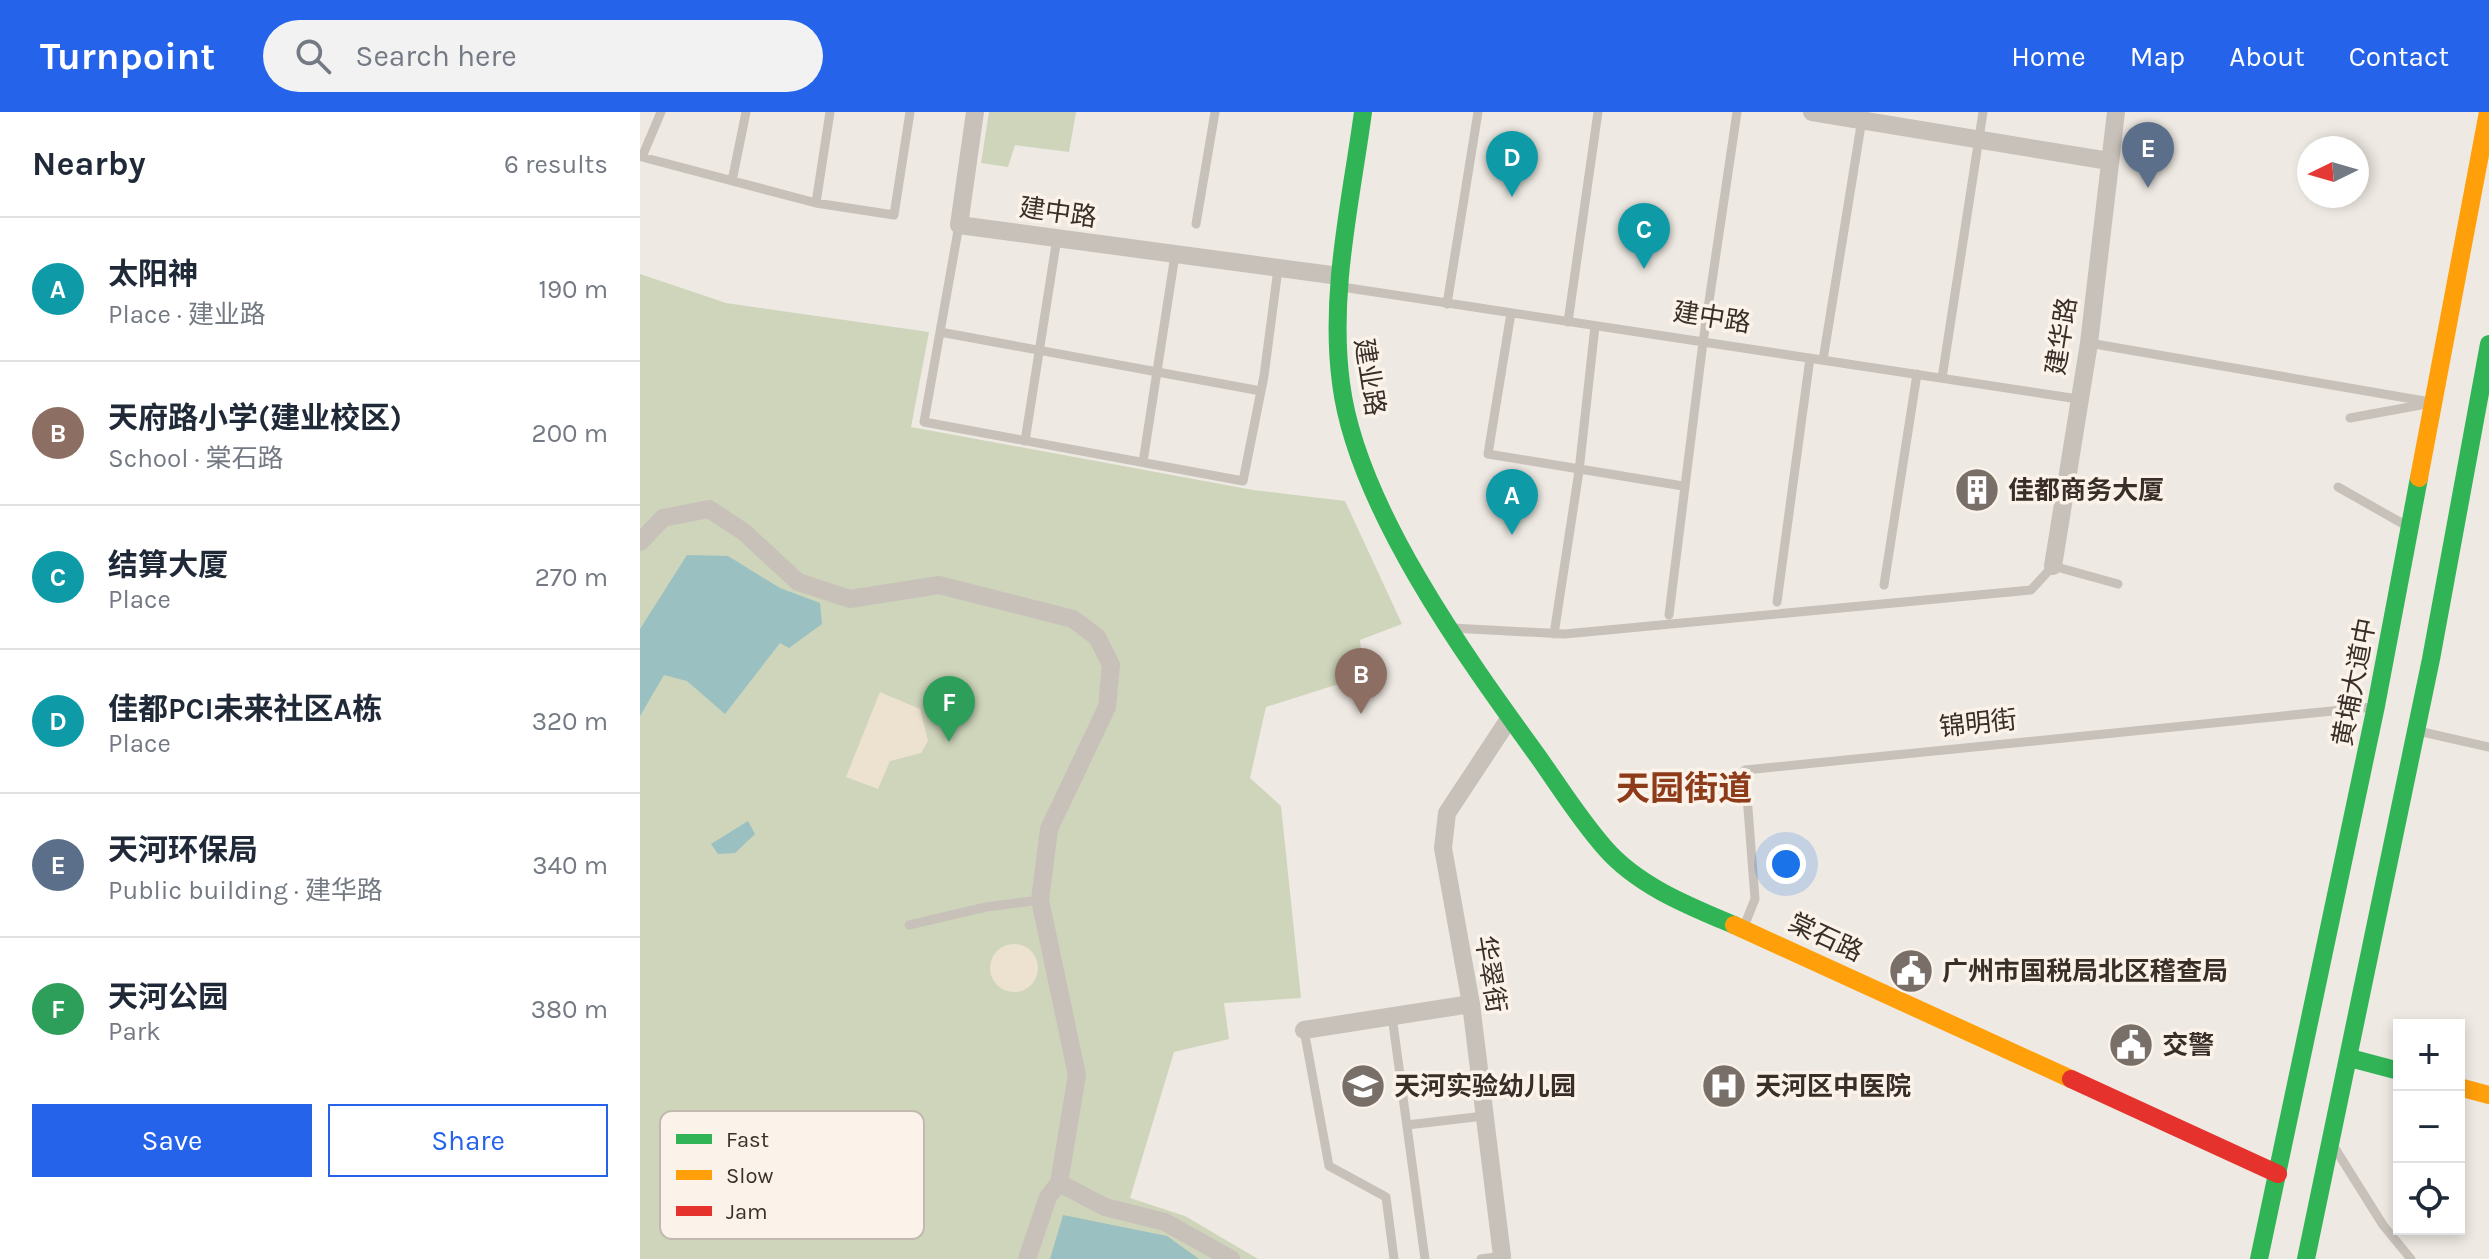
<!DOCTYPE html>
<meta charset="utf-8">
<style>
body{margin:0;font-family:Karla,"Noto Sans SC",sans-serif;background:#f2f2f3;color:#1f2937}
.controls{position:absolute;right:24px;bottom:24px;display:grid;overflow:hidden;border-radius:0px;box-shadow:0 4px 12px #0003}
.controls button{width:72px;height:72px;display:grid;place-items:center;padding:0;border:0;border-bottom:2px solid #e0e1e3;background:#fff;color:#1f2937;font:40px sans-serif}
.compass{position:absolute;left:1657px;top:24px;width:72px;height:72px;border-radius:50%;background:#fff;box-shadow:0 4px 12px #0003;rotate:265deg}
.you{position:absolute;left:1146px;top:752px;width:28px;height:28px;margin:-20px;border:6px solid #fff;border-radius:50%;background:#1a73e8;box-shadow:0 0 0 12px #1a73e833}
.badge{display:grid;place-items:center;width:52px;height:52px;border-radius:50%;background:#2563eb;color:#fff;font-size:26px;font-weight:700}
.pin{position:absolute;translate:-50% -66px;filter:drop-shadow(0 2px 4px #0008)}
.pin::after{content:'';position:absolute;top:42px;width:28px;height:24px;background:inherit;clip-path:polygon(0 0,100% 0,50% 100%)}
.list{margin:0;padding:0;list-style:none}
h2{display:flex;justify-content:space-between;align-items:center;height:104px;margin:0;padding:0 32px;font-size:34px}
h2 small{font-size:26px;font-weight:400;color:#747a83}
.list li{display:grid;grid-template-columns:52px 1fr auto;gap:24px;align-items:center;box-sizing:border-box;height:144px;padding:0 32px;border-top:2px solid #e0e1e3}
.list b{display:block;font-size:30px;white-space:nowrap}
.list p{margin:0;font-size:26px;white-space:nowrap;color:#747a83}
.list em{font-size:26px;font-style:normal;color:#747a83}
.actions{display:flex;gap:16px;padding:24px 32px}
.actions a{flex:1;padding:18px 0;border:2px solid #2563eb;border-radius:0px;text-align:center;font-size:28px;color:#2563eb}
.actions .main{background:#2563eb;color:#fff}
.icon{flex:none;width:44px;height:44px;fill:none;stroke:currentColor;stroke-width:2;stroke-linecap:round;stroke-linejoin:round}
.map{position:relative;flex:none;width:1849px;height:1147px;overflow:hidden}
header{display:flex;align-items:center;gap:48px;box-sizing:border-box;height:112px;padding:0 40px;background:#2563eb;color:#fff}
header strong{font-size:38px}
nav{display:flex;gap:44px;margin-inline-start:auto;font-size:28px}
.search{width:560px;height:72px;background:#f2f2f3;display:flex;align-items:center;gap:20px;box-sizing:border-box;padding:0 28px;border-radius:44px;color:#747a83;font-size:30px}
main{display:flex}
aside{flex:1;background:#fff}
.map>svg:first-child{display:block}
</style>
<header>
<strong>Turnpoint</strong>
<div class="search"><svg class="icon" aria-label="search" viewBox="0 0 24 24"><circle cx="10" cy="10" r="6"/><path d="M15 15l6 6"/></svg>Search here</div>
<nav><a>Home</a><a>Map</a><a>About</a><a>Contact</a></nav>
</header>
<main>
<aside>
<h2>Nearby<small>6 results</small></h2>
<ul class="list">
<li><span class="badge" style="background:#0f9aa8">A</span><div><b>太阳神</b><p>Place · 建业路</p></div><em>190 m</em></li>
<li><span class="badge" style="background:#8d6e63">B</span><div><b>天府路小学(建业校区)</b><p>School · 棠石路</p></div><em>200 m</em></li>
<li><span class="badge" style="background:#0f9aa8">C</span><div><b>结算大厦</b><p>Place</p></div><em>270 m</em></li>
<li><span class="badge" style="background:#0f9aa8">D</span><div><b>佳都PCI未来社区A栋</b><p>Place</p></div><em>320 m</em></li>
<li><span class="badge" style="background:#5c6f8a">E</span><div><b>天河环保局</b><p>Public building · 建华路</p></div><em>340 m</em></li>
<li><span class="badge" style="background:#2e9e5b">F</span><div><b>天河公园</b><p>Park</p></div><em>380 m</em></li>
</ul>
<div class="actions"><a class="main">Save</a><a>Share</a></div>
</aside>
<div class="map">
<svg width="1849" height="1147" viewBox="0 0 1849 1147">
<rect width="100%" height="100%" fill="#eee9e2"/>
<path fill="#ced5ba" d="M349 0H436L429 40 375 33 368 55 341 51Z
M0 162 86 191 289 220 271 315 613 378 705 389 762 512 720 528 724 564 626 595 610 666 641 694 661 886 584 891 589 927 534 940 490 1086 545 1104 618 1147H0Z"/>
<path fill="#ede2d0" d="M240 580 280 597 288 629 281 641 250 649 238 677 206 665Z
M350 856a24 24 0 1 1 48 0a24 24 0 1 1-48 0Z"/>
<path fill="#9bc0c1" d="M47 443 88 444 140 476 180 491 182 512 149 536 140 531 85 602 47 569 24 563 0 604V517Z
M108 709 115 722 95 741 78 742 71 732Z
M423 1103 527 1124 559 1147H410Z"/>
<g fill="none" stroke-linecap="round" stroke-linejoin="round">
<path stroke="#c7c1ba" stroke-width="9" d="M21 0 2 45 176 91 254 103 270 0
M92 69 106 0
M176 91 190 0
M556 112 575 0
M319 113 284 310 603 369 624 264 638 157
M702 175 1438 287
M807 192 838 0
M871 201 848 342 1043 374
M928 210 958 0
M300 220 621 279
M1449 231 1790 290
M1183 248 1222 7
M1302 266 1343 0
M1710 306 1786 292
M385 329 417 126
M503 350 535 143
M1698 375 1765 413
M1244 473 1277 262
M1137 490 1170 246
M1029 503 1063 230 1097 0
M812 516 925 522 1391 478 1413 454 1478 472
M914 522 939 359 955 214
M1778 619 1849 635
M269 813 346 795 400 788
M1103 817 1115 787 1105 658 1732 595
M752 904 785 1147
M664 918 689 1054 746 1085 754 1147
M767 1013 844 1004
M1696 1038 1743 1113 1771 1147
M841 1147 862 1144V1147"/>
<path stroke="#c7c1ba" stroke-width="18" d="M335 0 319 113 699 164
M1172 0 1469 49
M0 430 23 406 69 397 104 420 158 470 210 487 299 473 433 507 457 525 471 553 467 595 409 717 400 788 437 963 419 1071 408 1085 387 1147
M1413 454 1449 231 1476 0
M664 918 831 892
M419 1071 465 1095 525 1110 591 1147
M862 1144 831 892 803 736 807 701 869 607"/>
<path stroke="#30b455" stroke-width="18" d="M723 0C711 89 689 181 701 271 716 393 825 544 897 643 919 674 940 708 965 736 998 774 1049 794 1094 813
M1710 946 1759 959
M1619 1147 1736 594 1779 366
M1666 1147 1791 547 1849 232"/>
<path stroke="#ff9f0a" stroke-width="18" d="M1779 366 1848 0
M1094 813 1431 967
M1819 975 1849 983"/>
<path stroke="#e5322d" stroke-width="18" d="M1431 967 1638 1062"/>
</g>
<defs>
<g id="building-disc" transform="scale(2.3)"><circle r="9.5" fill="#786f69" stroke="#fbf3e9"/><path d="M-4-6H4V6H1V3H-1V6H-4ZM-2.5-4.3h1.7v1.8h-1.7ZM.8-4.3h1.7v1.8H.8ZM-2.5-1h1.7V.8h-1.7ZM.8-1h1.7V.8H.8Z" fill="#fff"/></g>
<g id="civic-disc" transform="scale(2.3)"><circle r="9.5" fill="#786f69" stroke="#fbf3e9"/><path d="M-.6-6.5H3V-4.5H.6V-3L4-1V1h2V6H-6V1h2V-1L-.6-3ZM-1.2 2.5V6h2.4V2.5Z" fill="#fff"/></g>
<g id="school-disc" transform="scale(2.3)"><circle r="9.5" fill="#786f69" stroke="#fbf3e9"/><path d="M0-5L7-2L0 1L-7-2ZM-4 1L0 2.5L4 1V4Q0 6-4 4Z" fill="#fff"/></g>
<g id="hospital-disc" transform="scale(2.3)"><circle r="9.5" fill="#786f69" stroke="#fbf3e9"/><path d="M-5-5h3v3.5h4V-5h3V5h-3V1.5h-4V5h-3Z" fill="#fff"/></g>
</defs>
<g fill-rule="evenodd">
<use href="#building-disc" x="1337" y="378"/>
<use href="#civic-disc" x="1271" y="859"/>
<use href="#civic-disc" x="1491" y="933"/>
<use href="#school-disc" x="723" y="974"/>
<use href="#hospital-disc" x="1084" y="974"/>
</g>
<g text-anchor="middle" stroke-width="7" stroke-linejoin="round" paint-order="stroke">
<g font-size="26" fill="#392e28" stroke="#fbf3e9">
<text transform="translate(418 100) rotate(8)" y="9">建中路</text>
<text transform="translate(1072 205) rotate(9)" y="9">建中路</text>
<text transform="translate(1421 224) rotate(-81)" y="9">建华路</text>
<text transform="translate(730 265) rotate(81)" y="9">建业路</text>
<text transform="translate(1714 570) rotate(-79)" y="9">黄埔大道中</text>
<text transform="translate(1338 611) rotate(-6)" y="9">锦明街</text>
<text transform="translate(1186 825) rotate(25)" y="9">棠石路</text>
<text transform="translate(851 862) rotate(81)" y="9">华翠街</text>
</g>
<g font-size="26" font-weight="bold" fill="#392e28" stroke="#fbf3e9" text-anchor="start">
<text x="1368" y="387">佳都商务大厦</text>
<text x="1302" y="868">广州市国税局北区稽查局</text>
<text x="1522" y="942">交警</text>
<text x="754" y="983">天河实验幼儿园</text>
<text x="1115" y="983">天河区中医院</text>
</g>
<g font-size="34" font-weight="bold" fill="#8e3b1a" stroke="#fbf3e9">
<text x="1044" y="688">天园街道</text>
</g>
</g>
<rect x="20" y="999" width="264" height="128" rx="12" fill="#fbf3e9" stroke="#c1b8af" stroke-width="2"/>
<rect x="36" y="1022" width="36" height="10" fill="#30b455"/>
<rect x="36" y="1058" width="36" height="10" fill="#ff9f0a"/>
<rect x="36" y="1094" width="36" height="10" fill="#e5322d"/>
<g font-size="22" fill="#392e28">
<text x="86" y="1035">Fast</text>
<text x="86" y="1071">Slow</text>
<text x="86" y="1107">Jam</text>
</g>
</svg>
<div class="controls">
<button>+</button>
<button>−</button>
<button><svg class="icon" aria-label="locate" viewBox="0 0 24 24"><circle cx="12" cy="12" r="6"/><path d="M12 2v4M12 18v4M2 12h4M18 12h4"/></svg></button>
</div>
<svg class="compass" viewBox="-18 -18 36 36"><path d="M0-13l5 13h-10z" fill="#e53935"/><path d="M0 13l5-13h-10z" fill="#747a83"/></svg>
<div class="you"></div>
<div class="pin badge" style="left:872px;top:423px;background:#0f9aa8">A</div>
<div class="pin badge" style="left:721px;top:602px;background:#8d6e63">B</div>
<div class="pin badge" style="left:1004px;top:157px;background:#0f9aa8">C</div>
<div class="pin badge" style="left:872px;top:85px;background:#0f9aa8">D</div>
<div class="pin badge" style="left:1508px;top:76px;background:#5c6f8a">E</div>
<div class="pin badge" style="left:309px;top:630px;background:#2e9e5b">F</div>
</div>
</main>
